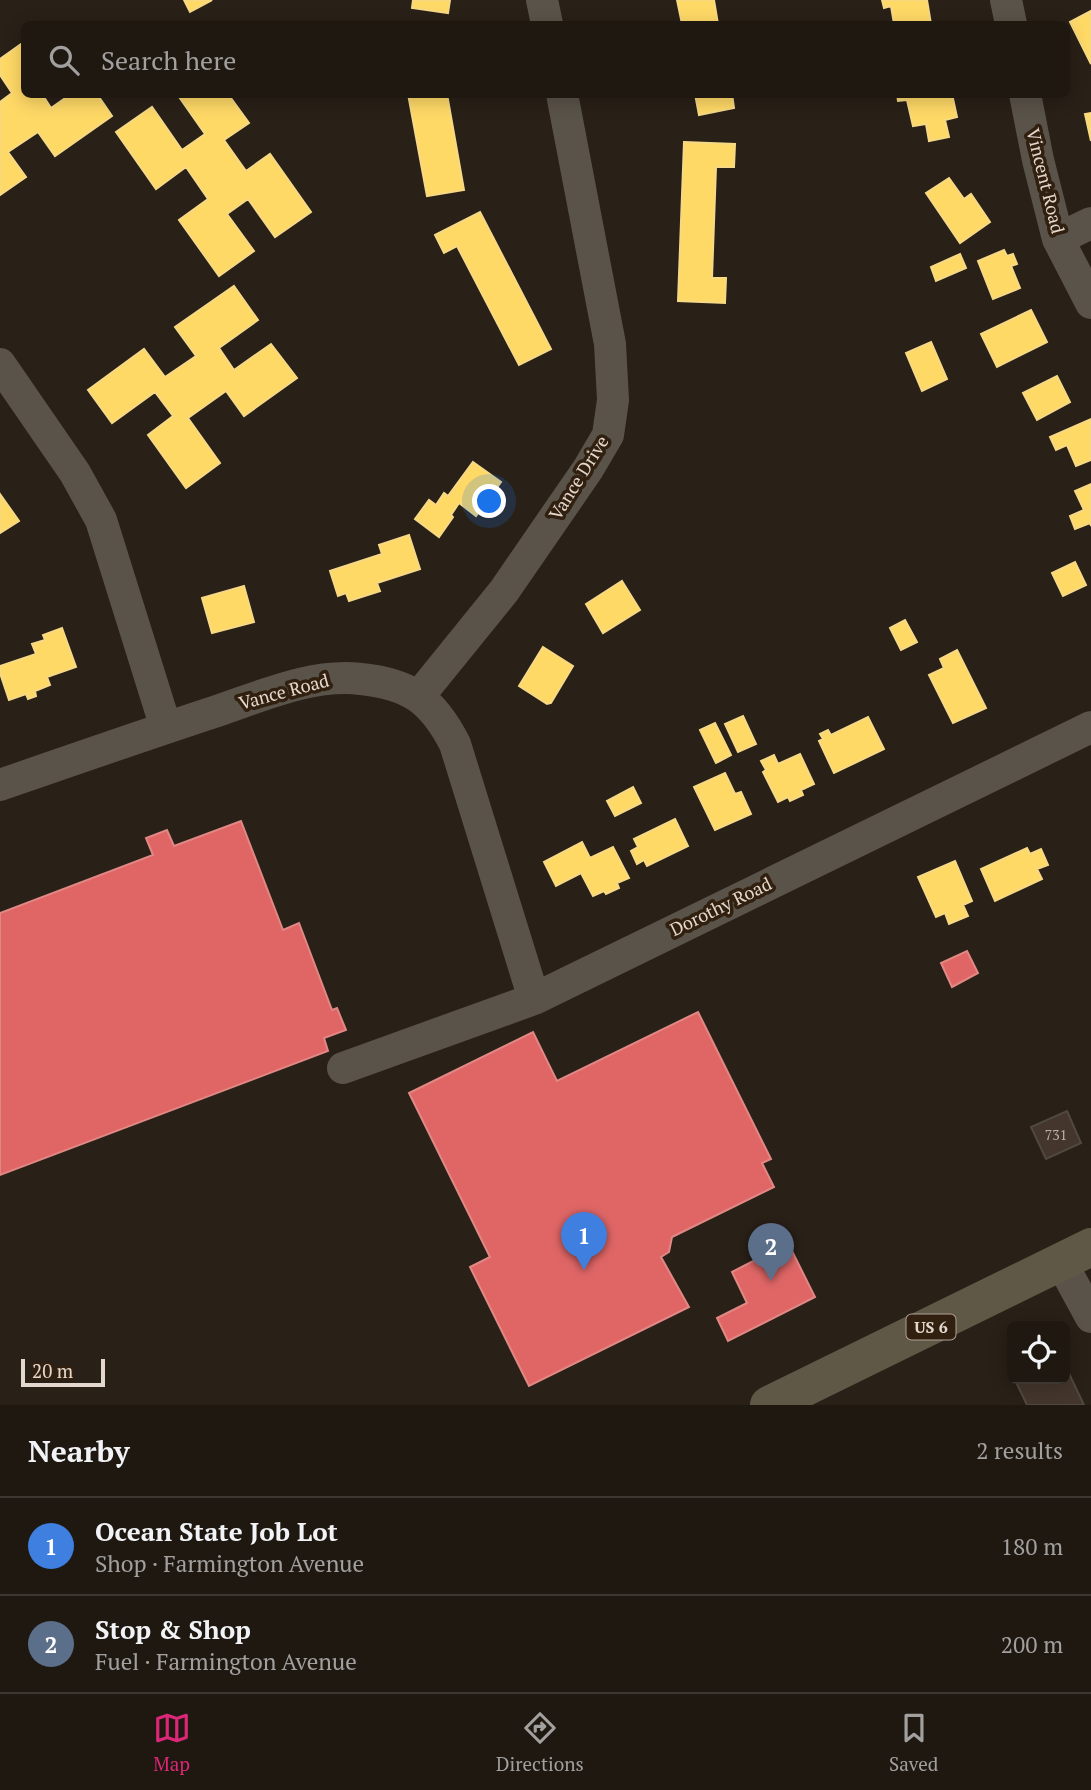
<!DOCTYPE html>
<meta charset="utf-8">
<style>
body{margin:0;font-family:"PT Serif",serif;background:#27211a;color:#f1f3f6}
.controls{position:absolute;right:21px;bottom:21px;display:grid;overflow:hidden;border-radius:10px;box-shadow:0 4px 18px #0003}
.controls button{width:63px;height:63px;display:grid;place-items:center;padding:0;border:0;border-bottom:2px solid #3c3731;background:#1f1811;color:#f1f3f6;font:35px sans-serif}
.scale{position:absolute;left:21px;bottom:18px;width:84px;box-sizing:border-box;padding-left:7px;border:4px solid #e4d8ce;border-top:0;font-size:19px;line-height:24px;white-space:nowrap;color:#e4d8ce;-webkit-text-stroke:5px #31200f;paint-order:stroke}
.you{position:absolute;left:490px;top:502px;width:24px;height:24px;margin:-18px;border:5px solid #fff;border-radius:50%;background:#1a73e8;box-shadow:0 0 0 10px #1a73e833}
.badge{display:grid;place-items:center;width:46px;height:46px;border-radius:50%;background:#db2777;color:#fff;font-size:23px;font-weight:700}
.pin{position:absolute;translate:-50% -58px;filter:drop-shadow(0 2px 4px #0008)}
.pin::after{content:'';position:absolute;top:37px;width:24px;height:21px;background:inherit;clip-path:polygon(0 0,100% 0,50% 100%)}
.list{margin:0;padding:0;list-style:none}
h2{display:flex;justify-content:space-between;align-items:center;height:91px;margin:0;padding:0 28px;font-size:30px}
h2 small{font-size:23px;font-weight:400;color:#a1a09f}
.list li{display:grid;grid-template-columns:46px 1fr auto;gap:21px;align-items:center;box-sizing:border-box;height:98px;padding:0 28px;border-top:2px solid #3c3731}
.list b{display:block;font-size:26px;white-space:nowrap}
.list p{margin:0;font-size:23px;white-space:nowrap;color:#a1a09f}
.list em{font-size:23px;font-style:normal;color:#a1a09f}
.icon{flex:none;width:38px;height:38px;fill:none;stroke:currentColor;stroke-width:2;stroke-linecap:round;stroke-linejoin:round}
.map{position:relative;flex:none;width:1091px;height:1405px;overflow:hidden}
.search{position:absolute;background:#1f1811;box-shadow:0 4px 18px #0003;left:21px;right:21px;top:21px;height:77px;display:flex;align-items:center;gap:18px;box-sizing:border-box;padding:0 24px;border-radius:10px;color:#a1a09f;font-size:26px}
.sheet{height:287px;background:#1f1811}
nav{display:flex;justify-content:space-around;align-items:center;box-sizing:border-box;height:98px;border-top:2px solid #3c3731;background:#1f1811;font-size:19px;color:#a1a09f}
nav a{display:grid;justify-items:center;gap:4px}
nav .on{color:#db2777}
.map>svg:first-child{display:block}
</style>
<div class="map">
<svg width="1091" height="1405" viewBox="0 0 1091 1405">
<rect width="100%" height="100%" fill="#292017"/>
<path fill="#ffd966" stroke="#f7d985" stroke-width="2" d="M184 0H212L190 12Z
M413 0H450L448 13 412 8Z
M677 0H714L718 24H682Z
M882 0H927L931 24H894L891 6 884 8Z
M1091 11V64L1070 22Z
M24 42V94H42L51 108 71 94H97L112 116 55 156 38 132 8 152 26 177 0 195V102L12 93 0 75V59Z
M177 94H228L249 123 224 140 246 171 270 154 311 212 275 237 248 199 227 214 254 251 219 276 179 220 208 199 186 167 156 189 116 132 152 107 182 150 205 134Z
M408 94H447L464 190 427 196Z
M695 94H732L734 108 699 115Z
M897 94H952L957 117 945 120 949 137 929 141 926 124 913 126 907 100 898 101Z
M1091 113V141L1085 114Z
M684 142 735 144 734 167H716L712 278H726L725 303 678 301Z
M949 178 964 199 971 194 990 222 960 243 926 193Z
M480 212 551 349 519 365 457 246 444 253 435 235Z
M1004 250 1007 256 1013 254 1017 264 1011 266 1020 288 993 299 978 261Z
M960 254 966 268 936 281 931 267Z
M234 286 258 320 219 348 234 370 271 344 297 378 244 416 226 391 188 418 220 463 186 488 148 435 173 416 155 392 112 423 88 390 144 349 165 377 196 356 175 327Z
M1031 310 1047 342 997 367 981 334Z
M931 342 947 379 922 391 906 353Z
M1057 376 1070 402 1037 420 1023 393Z
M1091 419V460L1076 466 1067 445 1056 450 1050 437Z
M473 462 501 482 476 516 459 503 451 515 453 517 439 537 415 519 429 500 436 505 444 493 448 496Z
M1091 484V526L1090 523 1075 529 1070 516 1084 510 1075 491Z
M0 494 19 521 0 533Z
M409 535 420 569 377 583 380 591 349 601 346 593 338 596 330 571 382 554 379 545Z
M1075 562 1086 585 1063 596 1052 573Z
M622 581 640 610 603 633 586 604Z
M244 586 254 622 212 633 202 598Z
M905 620 917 642 901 650 890 628Z
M62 628 76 667 47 677 50 685 35 691 36 696 28 699 26 694 9 700 0 673V666L36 654 32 644 45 640 43 635Z
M543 647 573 666 551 703 547 704 519 686Z
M957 650 986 708 953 723 929 675 944 668 940 659Z
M743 716 756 744 738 752 725 724Z
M868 717 884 749 834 773 819 741 823 739 820 734 828 730 831 735Z
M715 723 731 755 716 763 700 730Z
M800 754 814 784 801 790 803 795 790 801 788 797 778 802 763 772 766 770 761 761 774 755 778 764Z
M725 773 735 794 741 792 751 814 715 830 694 787Z
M633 787 641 803 615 816 607 801Z
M675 819 688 846 647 866 644 860 637 864 631 851 638 847 634 839Z
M582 842 590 858 613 847 629 878 617 883 619 888 606 894 604 891 593 896 581 873 556 886 544 862Z
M1027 848 1030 854 1041 849 1048 865 1037 869 1042 879 995 901 981 869Z
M955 861 972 901 963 905 968 916 949 924 945 913 936 917 918 877Z"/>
<path fill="#e06666" stroke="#e18885" stroke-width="2" d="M241 821 283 930 299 923 332 1010 337 1008 346 1030 324 1038 328 1051 0 1175V913L153 855 146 838 167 830 174 846Z
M967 951 978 973 952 987 941 963Z
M698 1012 771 1159 762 1163 774 1187 672 1237 669 1252 661 1257 689 1307 529 1386 470 1267 490 1257 409 1093 533 1032 557 1081Z
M788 1243 815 1297 728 1341 717 1318 747 1303 732 1272Z"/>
<path fill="#44362c" stroke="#514841" stroke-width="2" d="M1067 1111 1081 1143 1046 1159 1031 1127Z
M1065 1365 1084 1405H1027L1015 1380 1065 1379Z"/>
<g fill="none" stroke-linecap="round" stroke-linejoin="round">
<path stroke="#595349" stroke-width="32" d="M542 0 547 24
M1006 0 1011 24
M1025 94 1038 160 1058 239 1091 303
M1058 239 1091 223
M0 364 75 473 101 520 166 728
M419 696 504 591 588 469 608 435 613 400 610 344 562 94
M0 785C72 760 144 735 217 711 262 696 312 673 361 679 411 684 433 701 455 744L534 999
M343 1068 534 999 1091 727
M1061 1262 1091 1317"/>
<path stroke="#605847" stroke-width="38" d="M769 1405 1091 1247"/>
</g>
<g text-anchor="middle" stroke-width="7" stroke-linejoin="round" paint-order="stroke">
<g font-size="14" fill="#bcb0a6">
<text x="1056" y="1140">731</text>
</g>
<rect fill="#31200f" stroke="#aea195" stroke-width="2" x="906.5" y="1314.5" width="49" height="25" rx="5"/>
<g font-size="16" font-weight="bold" fill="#e4d8ce">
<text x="931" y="1333">US 6</text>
</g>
<g font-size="18" fill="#e4d8ce" stroke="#31200f">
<text transform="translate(1045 181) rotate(76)" y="6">Vincent Road</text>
<text transform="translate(579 478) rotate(-58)" y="6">Vance Drive</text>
<text transform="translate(284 692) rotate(-15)" y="6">Vance Road</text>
<text transform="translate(721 907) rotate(-26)" y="6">Dorothy Road</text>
</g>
</g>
</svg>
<div class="controls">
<button><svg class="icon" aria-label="locate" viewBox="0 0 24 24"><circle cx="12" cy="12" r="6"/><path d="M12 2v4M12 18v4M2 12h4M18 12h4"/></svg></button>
</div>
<div class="scale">20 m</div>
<div class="you"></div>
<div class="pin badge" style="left:584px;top:1270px;background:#3f7fe0">1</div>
<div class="pin badge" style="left:771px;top:1281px;background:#5c6f8a">2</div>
<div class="search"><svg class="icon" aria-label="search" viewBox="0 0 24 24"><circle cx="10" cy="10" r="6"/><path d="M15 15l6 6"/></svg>Search here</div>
</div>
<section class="sheet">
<h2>Nearby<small>2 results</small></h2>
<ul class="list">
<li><span class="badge" style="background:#3f7fe0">1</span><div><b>Ocean State Job Lot</b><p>Shop · Farmington Avenue</p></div><em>180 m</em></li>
<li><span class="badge" style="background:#5c6f8a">2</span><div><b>Stop &amp; Shop</b><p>Fuel · Farmington Avenue</p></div><em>200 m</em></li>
</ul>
</section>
<nav>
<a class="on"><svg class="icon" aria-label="map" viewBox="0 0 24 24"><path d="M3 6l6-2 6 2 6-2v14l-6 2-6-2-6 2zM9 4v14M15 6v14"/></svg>Map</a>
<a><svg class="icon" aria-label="directions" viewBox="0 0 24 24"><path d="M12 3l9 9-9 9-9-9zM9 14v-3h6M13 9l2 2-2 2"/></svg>Directions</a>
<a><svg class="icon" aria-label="saved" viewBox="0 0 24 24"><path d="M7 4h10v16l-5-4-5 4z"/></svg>Saved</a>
</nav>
